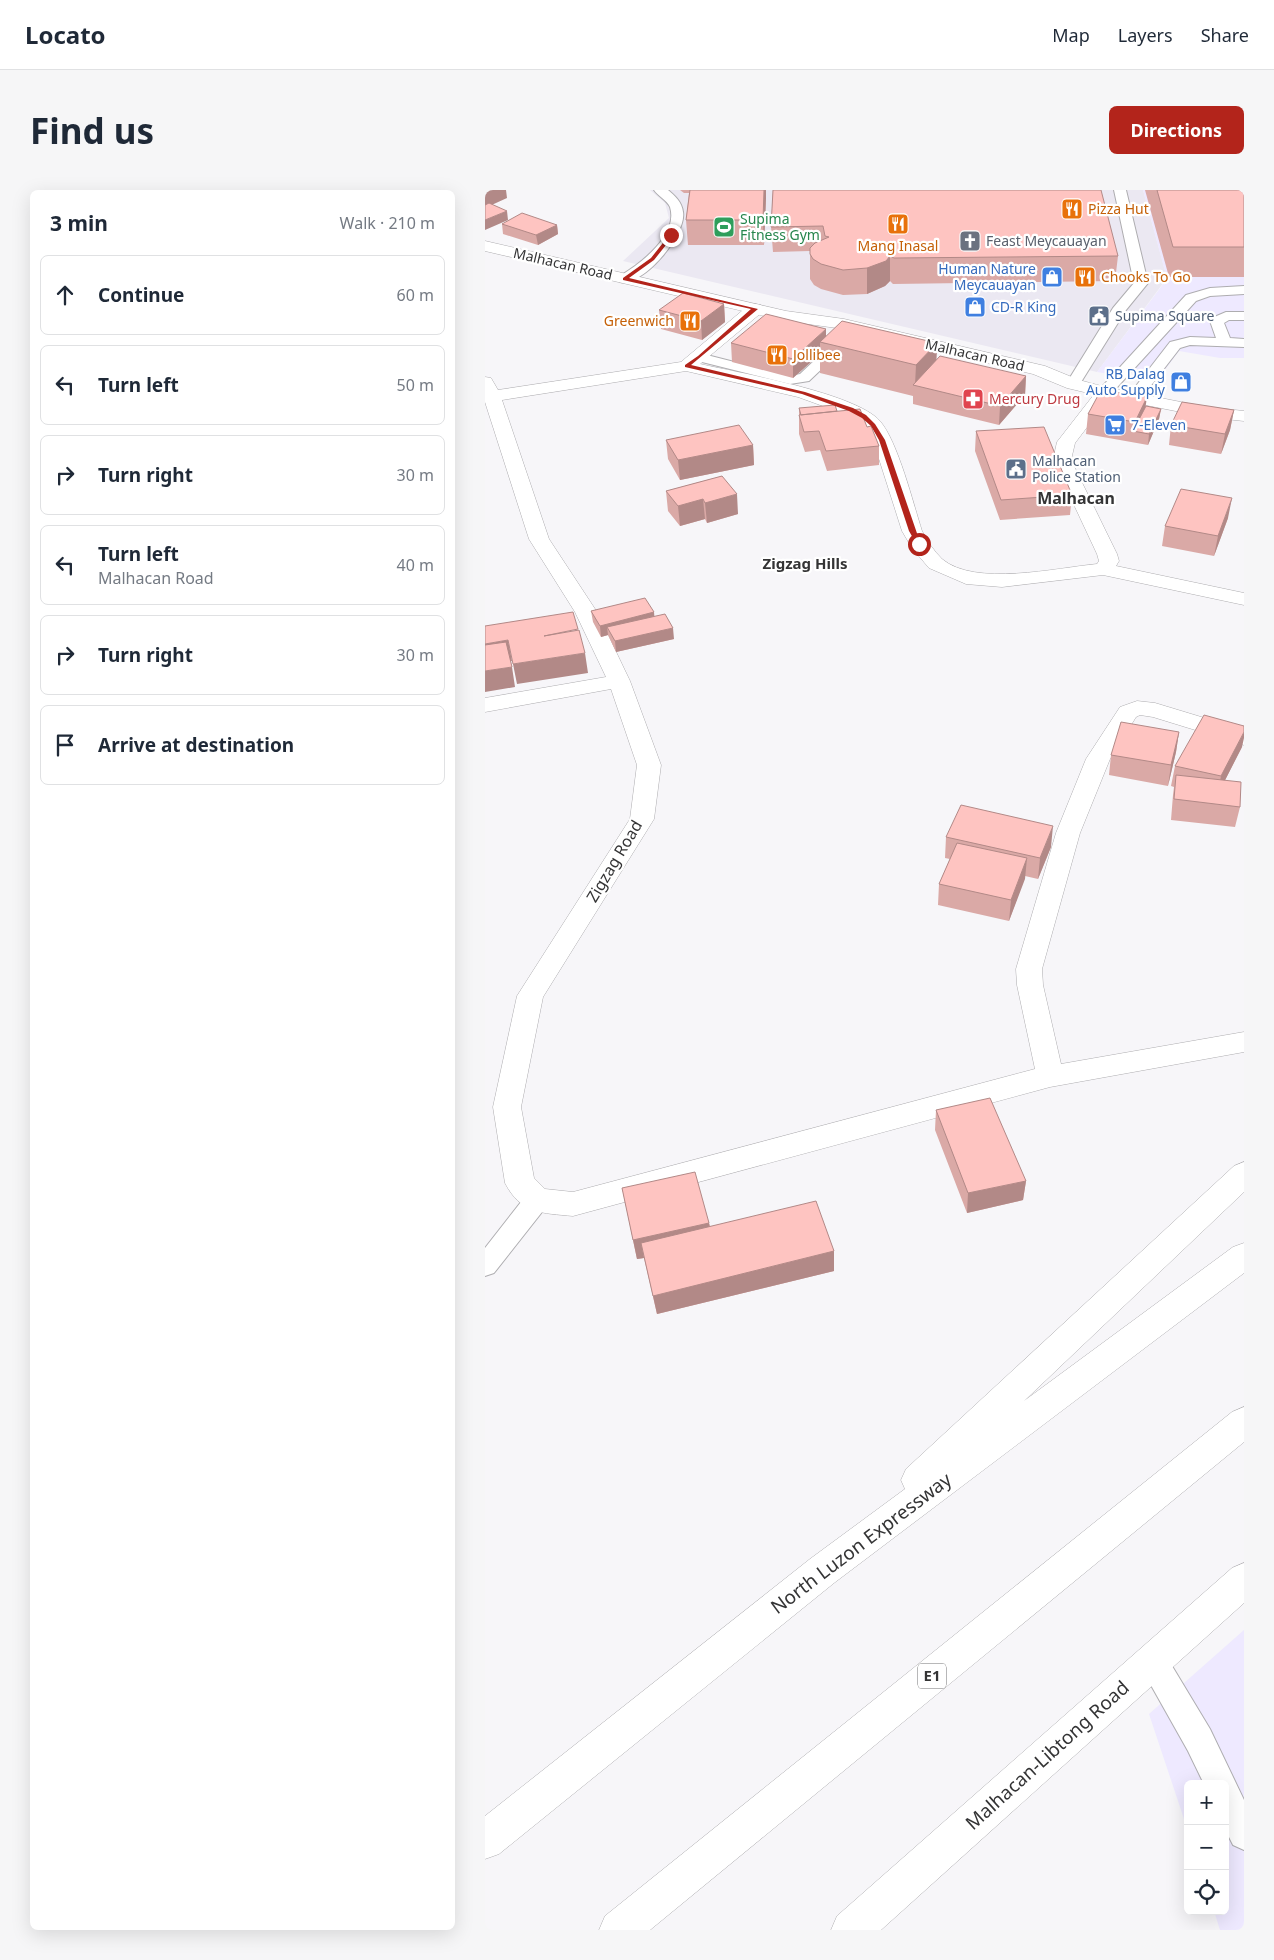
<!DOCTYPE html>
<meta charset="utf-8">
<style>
body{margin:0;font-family:"Noto Sans",sans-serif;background:#f6f6f7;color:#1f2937}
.controls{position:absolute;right:15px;bottom:15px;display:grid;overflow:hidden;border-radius:8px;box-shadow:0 5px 20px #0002}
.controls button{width:45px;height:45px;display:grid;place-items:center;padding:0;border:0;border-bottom:1px solid #e0e1e3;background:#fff;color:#1f2937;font:25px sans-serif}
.stop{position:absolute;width:15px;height:15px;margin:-11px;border:4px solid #b3241b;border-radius:50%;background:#fff}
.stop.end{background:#b3241b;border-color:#fff;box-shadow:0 1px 5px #0008}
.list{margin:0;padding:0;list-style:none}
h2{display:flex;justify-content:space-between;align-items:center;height:65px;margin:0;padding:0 20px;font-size:21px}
h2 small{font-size:16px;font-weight:400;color:#747a83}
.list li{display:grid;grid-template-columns:32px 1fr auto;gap:15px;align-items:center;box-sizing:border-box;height:80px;margin:0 10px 10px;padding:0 10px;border:1px solid #e0e1e3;border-radius:8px}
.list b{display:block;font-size:19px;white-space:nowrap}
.list p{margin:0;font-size:16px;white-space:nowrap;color:#747a83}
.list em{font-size:16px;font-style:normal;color:#747a83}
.icon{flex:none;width:28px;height:28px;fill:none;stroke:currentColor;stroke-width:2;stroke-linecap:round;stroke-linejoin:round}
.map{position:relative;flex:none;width:759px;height:1740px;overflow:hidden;border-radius:8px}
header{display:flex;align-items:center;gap:30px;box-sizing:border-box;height:70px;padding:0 25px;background:#fff;border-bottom:1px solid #e0e1e3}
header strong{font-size:24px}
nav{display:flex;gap:28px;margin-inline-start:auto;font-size:18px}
.intro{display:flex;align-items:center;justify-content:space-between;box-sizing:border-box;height:120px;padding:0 30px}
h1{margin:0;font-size:35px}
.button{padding:12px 22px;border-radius:8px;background:#b3241b;color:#fff;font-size:18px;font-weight:700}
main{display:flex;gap:30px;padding:0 30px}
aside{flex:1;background:#fff;border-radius:8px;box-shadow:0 5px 20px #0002}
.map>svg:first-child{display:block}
</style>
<header>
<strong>Locato</strong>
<nav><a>Map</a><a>Layers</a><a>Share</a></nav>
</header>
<div class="intro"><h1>Find us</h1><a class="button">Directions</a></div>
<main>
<aside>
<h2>3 min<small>Walk · 210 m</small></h2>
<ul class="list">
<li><svg class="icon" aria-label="ahead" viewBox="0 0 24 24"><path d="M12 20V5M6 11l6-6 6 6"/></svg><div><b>Continue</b></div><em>60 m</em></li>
<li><svg class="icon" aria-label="left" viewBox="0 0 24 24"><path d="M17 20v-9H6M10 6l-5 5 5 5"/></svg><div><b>Turn left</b></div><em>50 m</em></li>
<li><svg class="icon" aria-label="right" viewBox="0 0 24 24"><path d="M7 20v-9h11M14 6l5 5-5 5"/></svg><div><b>Turn right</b></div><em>30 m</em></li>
<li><svg class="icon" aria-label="left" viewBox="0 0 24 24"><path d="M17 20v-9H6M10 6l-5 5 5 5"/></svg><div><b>Turn left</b><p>Malhacan Road</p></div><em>40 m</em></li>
<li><svg class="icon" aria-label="right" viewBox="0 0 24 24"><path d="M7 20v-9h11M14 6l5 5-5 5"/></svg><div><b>Turn right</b></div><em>30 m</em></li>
<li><svg class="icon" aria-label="arrive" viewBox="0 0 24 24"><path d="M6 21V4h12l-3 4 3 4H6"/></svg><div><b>Arrive at destination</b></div></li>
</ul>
</aside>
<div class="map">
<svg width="759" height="1740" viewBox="0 0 759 1740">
<rect width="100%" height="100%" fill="#f7f6f9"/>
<path fill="#ebe8f2" d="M165 0H658L682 88 612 182 138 71 184 28 180 13Z"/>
<path fill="#eee9ff" d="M658 0H759V168H735L694 161 671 192 612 182 682 89Z
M759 1440V1740H735L729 1721H740V1594H703V1641L664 1524Z"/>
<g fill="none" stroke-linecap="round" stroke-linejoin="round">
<g stroke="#aeadb0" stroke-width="2">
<path id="lane" d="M169 0H183C190 6 197 12 198 22 202 44 158 97 135 92L133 89 135 86C155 74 194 45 185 17 182 10 173 6 169 0Z
M629 0H641L663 93 641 120 593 197H583L581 194 628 118 649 93Z
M759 96V104L725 106 711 111 625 205H615L613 202 615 199 701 105 725 98Z
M741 122H759V130H744L739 133 745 148 759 149V157L705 155 695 158 654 211H644L642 208 644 205 685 152 705 147 731 148 725 131 727 128Z
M356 149 361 150 363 153 361 156 324 191 305 194 209 170 207 167 209 164 214 163 305 186 315 184 351 150Z
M52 1000 61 1003 64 1010 61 1017 9 1083 0 1086V1058L43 1003Z
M668 1456 678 1461 725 1539 759 1610V1660L748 1655 740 1639V1594H719L703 1561 658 1481 653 1471 658 1461Z"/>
</g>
<g stroke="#aeadb0" stroke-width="1">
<path id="street" d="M270 114 276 115 278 119 276 123 215 174C255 183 370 203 395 231 413 252 428 313 437 341 442 351 449 361 457 369 490 397 571 378 612 374L614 371 612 364 568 270 572 252 614 198 620 197 626 198 629 202 590 253 586 270 632 364 634 371 631 376 759 403V415L618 385 517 397 481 394 444 378 427 358 417 341 388 250 381 238 360 224 313 207 201 181 17 210 64 349 112 422 145 491 176 575 169 629 58 807 36 917 49 988 60 999 88 1002 550 879 532 795 531 779 571 643 601 569 635 517 652 511 670 513 759 540V555L668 527 655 525 651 527 625 569 595 643 557 779 558 795 576 874 759 842V862L565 897 88 1026C57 1023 36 1024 20 993L8 917 32 806 145 629 152 575 126 499 0 522V508L121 487 90 422 44 349 0 212V187L6 188 13 200 196 172 264 115Z"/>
</g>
<g stroke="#aeadb0" stroke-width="1">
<path id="secondary" d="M0 51 301 121 359 129 560 176 594 190 620 197 721 217 759 221V231L721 227 620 207 582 198 548 184 359 139 301 131 0 61Z
M759 1373V1413L396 1740H346L352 1726 747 1378Z"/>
</g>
<g stroke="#aeadb0" stroke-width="1">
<path id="highway" d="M759 972V1002L539 1211 748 1057 759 1053V1083L349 1393 14 1664 0 1669V1626L325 1369 420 1299 416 1290 421 1279 749 976Z
M759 1217V1252L165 1740H114L120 1726 747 1222Z"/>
</g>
<use href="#lane" fill="#fff" fill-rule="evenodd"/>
<use href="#street" fill="#fff" fill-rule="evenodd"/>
<use href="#secondary" fill="#fff" fill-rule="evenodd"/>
<use href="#highway" fill="#fff" fill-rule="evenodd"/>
</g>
<path fill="#daa9a6" d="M195 0H281V8L279 55H203L201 30 204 3H199Z
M288 0 633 66 630 91 408 94 405 91 400 96 382 104 358 105 336 99 329 95 325 89V61L288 62 286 37Z
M660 0H759V87H684Z
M17 34 72 35 73 44 53 55 18 44Z
M239 114 240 132 217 150 176 139 174 120Z
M341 146 452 153 451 170 541 186 540 205 514 235 428 214V206L335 183V164L308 188 247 172 246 153Z
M661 216 676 219 674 229 663 255 601 244 603 224Z
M314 218 352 221 382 237 394 256V275L342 281 335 260 320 262 314 244Z
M749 220 745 240 736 264 684 255 686 235Z
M491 241 587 305 585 325 515 330 490 261Z
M181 250 268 255 269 275 195 290 183 269Z
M237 286 253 324 222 333 220 329 195 336 183 321 181 301Z
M743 328 729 366 677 356 680 336Z
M106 421 169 422V426L189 449 131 462 124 447 123 445 116 447 108 432Z
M694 542 691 562 683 596 624 585 626 565Z
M757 557 740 590 755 617 750 637 686 630 688 605 689 597 686 596 690 576Z
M461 647 566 657 553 689 540 686 524 731 453 715 454 694 465 669 460 668Z
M451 920 541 991 538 1010 482 1023 450 940Z
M137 998 224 1033 225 1036 349 1061V1081L172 1124 159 1068 152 1069Z"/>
<path fill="#b28987" d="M0 0H21L22 8 0 18Z
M279 0H281V8L279 55 278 30Z
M22 21 23 30 0 40V30Z
M72 35 73 44 53 55 51 45Z
M405 66V91L400 96 382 104V78Z
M239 114 240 132 217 150 216 131Z
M341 139V154L335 152V164L308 188V169Z
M452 153 451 184 430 195 431 175Z
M541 186 540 205 514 235 515 216Z
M662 207 659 227 648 241 650 232Z
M676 219 674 229 663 255 664 244Z
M749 220 745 240 736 264 740 244Z
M268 255 269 275 195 290 193 270Z
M252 304 253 324 222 333 220 313Z
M747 308 743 328 729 366 733 346Z
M218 309 220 329 195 336 193 316Z
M169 422 170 433 122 437 123 445 116 447 115 436Z
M188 438 189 449 131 462 130 451Z
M23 450 27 471 0 475V454Z
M100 463 103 483 32 494 28 474Z
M27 477 30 497 0 502V481Z
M694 542 691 562 683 596 686 575Z
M759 542V548L757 557 732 606 736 586Z
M568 636 566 657 553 689 555 668Z
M542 668 540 689 524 731 526 710Z
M541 991 538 1010 482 1023 483 1003Z
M224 1033 227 1053H156L159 1068 152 1069 148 1050Z
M349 1061V1081L172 1124 168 1106Z"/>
<path fill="#fec4c1" stroke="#b28987" d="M205 0H279L278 30H201Z
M288 0H616L633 66 409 68 405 66 401 71 382 78 358 80 336 74 328 69 325 64V58L330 53 344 47 340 46 338 36 286 37Z
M672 0H759V57H688Z
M4 13 22 21 0 30V15Z
M37 23 72 35 51 45 17 34Z
M198 103 239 114 216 131 174 120Z
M281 124 341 139 308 169 246 153Z
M357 131 452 153 431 175 335 152Z
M455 166 541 186 515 216 428 195Z
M616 200 662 207 650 232 603 224Z
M697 212 749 220 740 244 686 235Z
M350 215 352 221 316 225 314 218Z
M661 216 676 219 664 244 648 241Z
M375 219 382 237 386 236 394 256 341 261 334 241 319 242 314 225Z
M254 235 268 255 193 270 181 250Z
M559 237 587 305 516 310 491 241Z
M237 286 252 304 220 313 218 309 193 316 181 301Z
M696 299 747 308 733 346 680 336Z
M160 408 169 422 115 436 106 421Z
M88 422 93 439 59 446 94 440 100 463 28 474 23 450 0 454V436Z
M180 424 188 438 130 451 122 437Z
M21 452 27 477 0 481V455Z
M719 525 759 536V542L736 586 690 576Z
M636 532 694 542 686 575 626 565Z
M691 585 756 592 755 617 689 609Z
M476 615 568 636 555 668 461 647Z
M472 653 542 668 526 710 454 694Z
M505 908 541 991 483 1003 451 920Z
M210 982 224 1033 148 1050 137 998Z
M331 1011 349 1061 168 1106 156 1053Z"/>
<path fill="#b3241b" d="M185 44 189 45 169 70 144 88 273 119 206 175 320 202 368 218 381 225 390 234 400 250 436 355H432L424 341 394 250 386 236 377 228 364 221 317 204 200 177V175L213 166 266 119 138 90V88L166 68Z"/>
<defs>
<g id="restaurant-square" transform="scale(1.125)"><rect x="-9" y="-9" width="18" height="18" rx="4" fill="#e8710a" stroke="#fff"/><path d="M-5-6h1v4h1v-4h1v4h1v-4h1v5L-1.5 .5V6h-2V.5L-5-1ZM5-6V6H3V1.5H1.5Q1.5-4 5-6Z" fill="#fff"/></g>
<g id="stadium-square" transform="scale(1.125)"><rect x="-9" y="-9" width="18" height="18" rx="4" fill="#2e9e5b" stroke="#fff"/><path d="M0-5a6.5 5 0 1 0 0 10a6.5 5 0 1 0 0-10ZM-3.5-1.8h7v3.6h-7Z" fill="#fff"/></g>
<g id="church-square" transform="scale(1.125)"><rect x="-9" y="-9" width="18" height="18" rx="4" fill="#6b7280" stroke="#fff"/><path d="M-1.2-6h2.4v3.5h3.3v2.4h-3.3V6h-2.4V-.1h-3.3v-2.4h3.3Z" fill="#fff"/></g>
<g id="shop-square" transform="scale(1.125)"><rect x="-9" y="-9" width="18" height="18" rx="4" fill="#3f7fe0" stroke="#fff"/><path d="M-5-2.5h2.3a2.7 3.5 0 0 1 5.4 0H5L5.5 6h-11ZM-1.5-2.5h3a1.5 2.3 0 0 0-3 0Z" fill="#fff"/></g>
<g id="civic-square" transform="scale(1.125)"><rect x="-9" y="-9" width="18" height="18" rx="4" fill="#5c6f8a" stroke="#fff"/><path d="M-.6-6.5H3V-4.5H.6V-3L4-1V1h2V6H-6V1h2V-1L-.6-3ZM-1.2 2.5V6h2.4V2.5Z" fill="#fff"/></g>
<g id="pharmacy-square" transform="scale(1.125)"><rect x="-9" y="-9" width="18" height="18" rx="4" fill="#e0444e" stroke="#fff"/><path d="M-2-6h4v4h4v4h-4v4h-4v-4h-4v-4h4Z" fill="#fff"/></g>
<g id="supermarket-square" transform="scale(1.125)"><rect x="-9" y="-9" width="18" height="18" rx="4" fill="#3f7fe0" stroke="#fff"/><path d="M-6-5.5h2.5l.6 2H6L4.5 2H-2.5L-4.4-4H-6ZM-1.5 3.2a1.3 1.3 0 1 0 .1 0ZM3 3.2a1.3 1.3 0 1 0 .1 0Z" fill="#fff"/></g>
</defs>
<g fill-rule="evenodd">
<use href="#restaurant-square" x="587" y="19"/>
<use href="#restaurant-square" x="413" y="34"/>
<use href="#stadium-square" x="239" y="37"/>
<use href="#church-square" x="485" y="51"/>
<use href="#shop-square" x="567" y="87"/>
<use href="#restaurant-square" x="600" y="87"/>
<use href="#shop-square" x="490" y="117"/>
<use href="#civic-square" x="614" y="126"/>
<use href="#restaurant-square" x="205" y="131"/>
<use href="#restaurant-square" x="292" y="165"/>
<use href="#shop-square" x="696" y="192"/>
<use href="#pharmacy-square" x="488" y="209"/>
<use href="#supermarket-square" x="630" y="235"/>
<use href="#civic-square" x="531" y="279"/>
</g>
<g text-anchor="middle" stroke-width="4.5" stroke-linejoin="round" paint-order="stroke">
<g font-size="14" fill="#c56008" stroke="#fff" text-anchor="start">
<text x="603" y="24">Pizza Hut</text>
<text x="413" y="61" text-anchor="middle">Mang Inasal</text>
<text x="616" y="92">Chooks To Go</text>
<text x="189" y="136" text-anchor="end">Greenwich</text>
<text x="308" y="170">Jollibee</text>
</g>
<g font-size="14" fill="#27864d" stroke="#fff" text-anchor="start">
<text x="255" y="34">Supima<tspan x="255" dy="16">Fitness Gym</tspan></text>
</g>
<g font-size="14" fill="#5b616d" stroke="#fff" text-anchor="start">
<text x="501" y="56">Feast Meycauayan</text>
</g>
<g font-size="14" fill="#343435" stroke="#fff">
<text transform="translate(78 74) rotate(13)" y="5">Malhacan Road</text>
<text transform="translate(490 165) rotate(13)" y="5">Malhacan Road</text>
</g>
<g font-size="14" fill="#366cbe" stroke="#fff" text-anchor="end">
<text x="551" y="84">Human Nature<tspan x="551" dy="16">Meycauayan</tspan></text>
<text x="506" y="122" text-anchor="start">CD-R King</text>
<text x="680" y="189">RB Dalag<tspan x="680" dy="16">Auto Supply</tspan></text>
<text x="646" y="240" text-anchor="start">7-Eleven</text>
</g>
<g font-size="14" fill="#4e5e75" stroke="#fff" text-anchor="start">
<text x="630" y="131">Supima Square</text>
<text x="547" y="276">Malhacan<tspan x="547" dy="16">Police Station</tspan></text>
</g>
<g font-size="14" fill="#be3a42" stroke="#fff" text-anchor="start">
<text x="504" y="214">Mercury Drug</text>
</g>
<g font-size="15" font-weight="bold" fill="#343435" stroke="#fff">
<text x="320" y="379">Zigzag Hills</text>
</g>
<rect fill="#fff" stroke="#717172" stroke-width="1" x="433" y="1473.5" width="28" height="25" rx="4"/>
<g font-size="15" font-weight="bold" fill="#343435">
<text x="447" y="1491">E1</text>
</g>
<g font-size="16" font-weight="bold" fill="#343435" stroke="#fff">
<text x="591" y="314">Malhacan</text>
</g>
<g font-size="16" fill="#343435" stroke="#fff">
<text transform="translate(129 671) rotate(-59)" y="6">Zigzag Road</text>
</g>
<g font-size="19" fill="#343435" stroke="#fff">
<text transform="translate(376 1353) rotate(-37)" y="7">North Luzon Expressway</text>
<text transform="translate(562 1565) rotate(-42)" y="7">Malhacan-Libtong Road</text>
</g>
</g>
</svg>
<div class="controls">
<button>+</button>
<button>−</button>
<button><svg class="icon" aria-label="locate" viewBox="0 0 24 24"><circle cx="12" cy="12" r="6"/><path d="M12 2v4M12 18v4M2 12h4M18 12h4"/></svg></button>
</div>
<div class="stop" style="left:434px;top:354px"></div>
<div class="stop end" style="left:186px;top:45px"></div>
</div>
</main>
